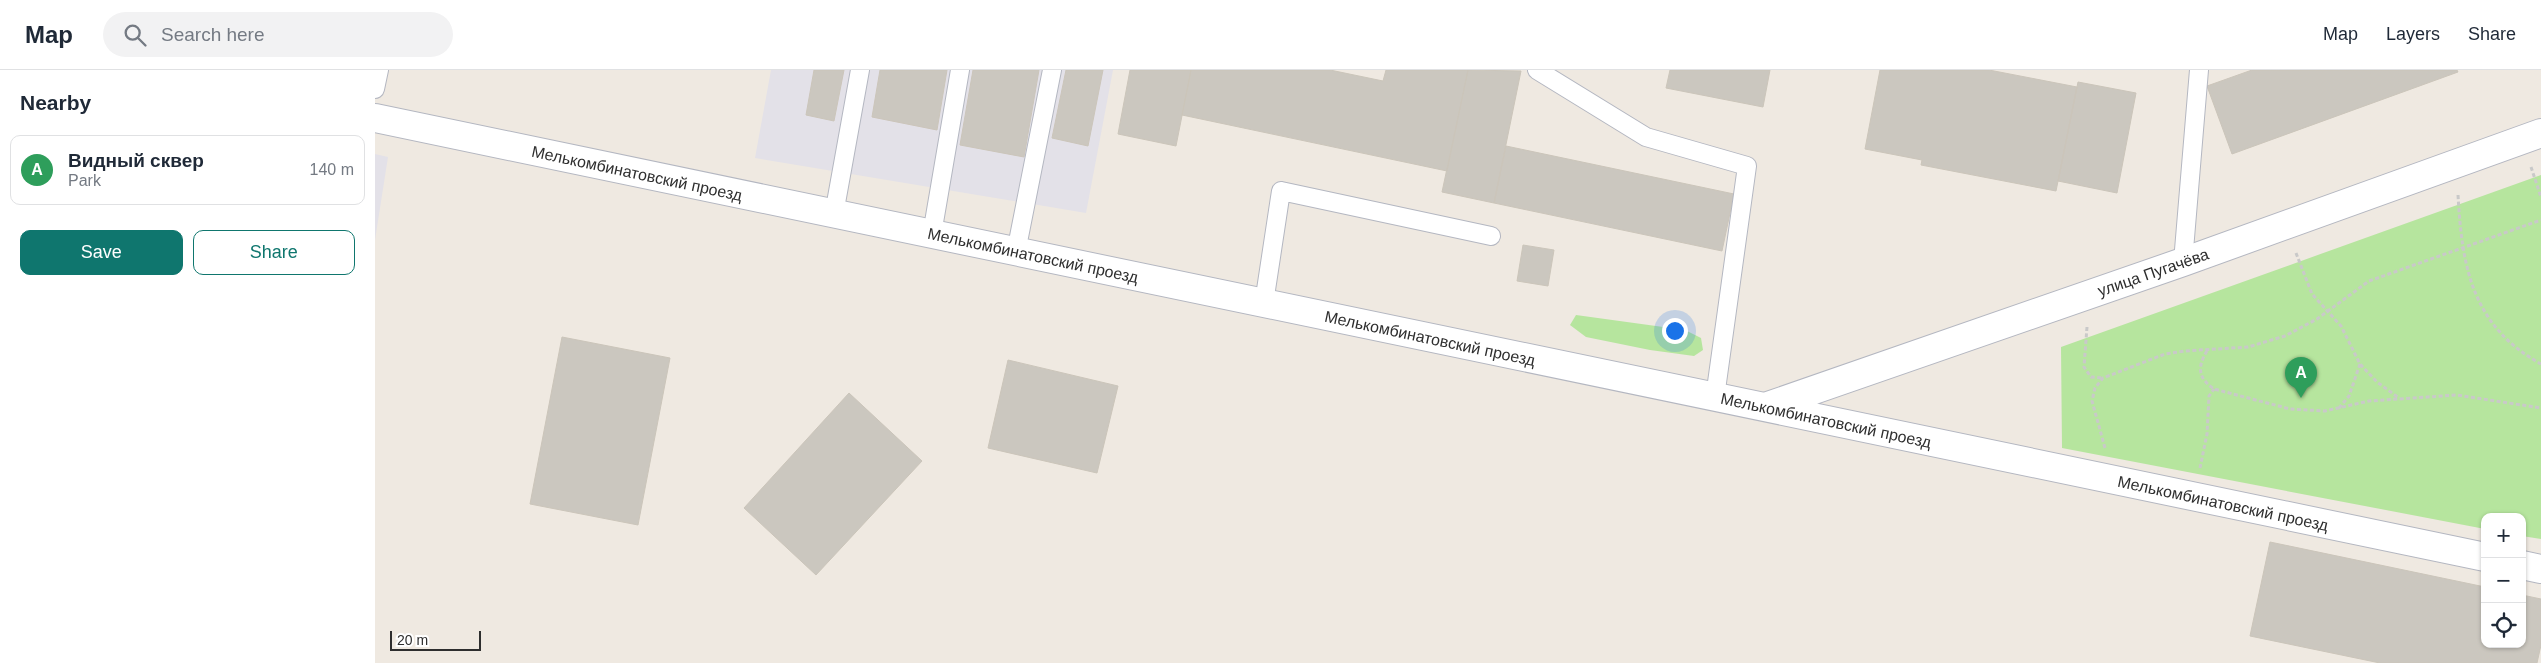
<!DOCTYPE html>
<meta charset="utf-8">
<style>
body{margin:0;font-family:Helvetica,sans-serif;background:#f2f2f3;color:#1f2937}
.controls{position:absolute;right:15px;bottom:15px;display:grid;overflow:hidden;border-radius:10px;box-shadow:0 1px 4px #0004}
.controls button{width:45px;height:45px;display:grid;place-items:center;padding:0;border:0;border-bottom:1px solid #e0e1e3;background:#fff;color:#1f2937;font:25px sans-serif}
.scale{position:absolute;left:15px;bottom:12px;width:91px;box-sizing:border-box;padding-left:5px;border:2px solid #2e2e2e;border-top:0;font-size:14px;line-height:18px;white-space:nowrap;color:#2e2e2e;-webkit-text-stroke:4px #fff;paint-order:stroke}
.you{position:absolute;left:1299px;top:260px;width:18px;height:18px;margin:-12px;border:4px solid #fff;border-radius:50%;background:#1a73e8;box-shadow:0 0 0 8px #1a73e833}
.badge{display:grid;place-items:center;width:32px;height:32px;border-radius:50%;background:#0f766e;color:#fff;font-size:16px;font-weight:700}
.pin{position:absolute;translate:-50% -41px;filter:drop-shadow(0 1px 2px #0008)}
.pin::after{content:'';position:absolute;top:26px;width:18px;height:15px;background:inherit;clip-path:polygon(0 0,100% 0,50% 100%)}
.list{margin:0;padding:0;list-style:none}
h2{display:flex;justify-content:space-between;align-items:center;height:65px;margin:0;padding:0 20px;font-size:21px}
h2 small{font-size:16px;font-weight:400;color:#747a83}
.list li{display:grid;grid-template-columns:32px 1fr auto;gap:15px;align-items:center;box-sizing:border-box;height:70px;margin:0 10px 10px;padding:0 10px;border:1px solid #e0e1e3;border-radius:10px}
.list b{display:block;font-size:19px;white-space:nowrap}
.list p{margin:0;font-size:16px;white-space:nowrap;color:#747a83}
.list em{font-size:16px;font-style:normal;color:#747a83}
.actions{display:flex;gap:10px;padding:15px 20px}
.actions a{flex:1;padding:11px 0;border:1px solid #0f766e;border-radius:10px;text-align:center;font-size:18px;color:#0f766e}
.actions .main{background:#0f766e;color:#fff}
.icon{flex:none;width:28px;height:28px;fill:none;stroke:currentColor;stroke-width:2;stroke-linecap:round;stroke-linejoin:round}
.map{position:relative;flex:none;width:2166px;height:593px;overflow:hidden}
header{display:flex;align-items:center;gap:30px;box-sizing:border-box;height:70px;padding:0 25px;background:#fff;border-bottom:1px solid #e0e1e3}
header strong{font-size:24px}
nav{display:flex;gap:28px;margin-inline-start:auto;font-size:18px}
.search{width:350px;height:45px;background:#f2f2f3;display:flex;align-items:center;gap:12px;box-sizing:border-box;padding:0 18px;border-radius:28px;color:#747a83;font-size:19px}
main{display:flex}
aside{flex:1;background:#fff}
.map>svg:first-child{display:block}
</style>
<header>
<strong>Map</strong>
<div class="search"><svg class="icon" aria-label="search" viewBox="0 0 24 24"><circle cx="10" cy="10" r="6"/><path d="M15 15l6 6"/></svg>Search here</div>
<nav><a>Map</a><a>Layers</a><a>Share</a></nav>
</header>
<main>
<aside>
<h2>Nearby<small></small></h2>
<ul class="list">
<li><span class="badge" style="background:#2e9e5b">A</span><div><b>Видный сквер</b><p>Park</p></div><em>140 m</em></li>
</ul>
<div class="actions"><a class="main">Save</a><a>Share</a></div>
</aside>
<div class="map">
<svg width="2166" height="593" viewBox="0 0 2166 593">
<rect width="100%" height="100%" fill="#efe9e1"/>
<path fill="#e3e1e8" d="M396 0H738L711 143 380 88Z
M0 84 13 87 0 170Z"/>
<path fill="#b6e59e" d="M2166 105V469L2147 466V447H2110V459L1687 378 1686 277Z
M1201 245 1310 260 1326 268 1328 280 1319 286 1275 280 1211 267 1195 255Z"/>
<path fill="#cbc7bf" stroke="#cbc5ba" d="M439 0H469L459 51 431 45Z
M505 0H572L562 60 497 47Z
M598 0H664L649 87 585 75Z
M691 0H728L713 76 677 68Z
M755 0H816L801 76 743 64Z
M816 0H955L1008 11 1011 0H1093L1072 101 807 45Z
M1093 0 1146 1 1119 133 1067 122Z
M1295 0H1395L1388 37 1291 18Z
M1505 0H1614L1702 17 1681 121 1546 95 1547 90 1490 79Z
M1877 0H2082L2083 2 1857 84 1832 16Z
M1703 12 1761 23 1742 123 1683 111Z
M1131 76 1359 124 1347 181 1119 133Z
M1148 175 1179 180 1173 216 1142 211Z
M187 267 295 288 263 455 155 434Z
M633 290 743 316 722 403 613 378Z
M474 323 547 391 441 505 369 438Z
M1895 472 2110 517V574H2147V525L2166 529V575L2162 593H2005L1875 566Z"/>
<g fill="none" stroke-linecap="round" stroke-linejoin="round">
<g stroke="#b4b7c1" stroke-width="20">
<path id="lane" d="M1162 0 1271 67 1372 96 1340 327
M0 19 4 0
M459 144 485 0
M557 164 585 0
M641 182 677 0
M1808 192 1824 0
M889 233 906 121 1116 166"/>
</g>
<g stroke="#b4b7c1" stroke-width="30">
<path id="street" d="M0 48 2110 487
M1390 337 1808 192 2166 63
M2147 495 2166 499"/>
</g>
<path stroke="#c9c9c9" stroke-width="3" stroke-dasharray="4 2.5" stroke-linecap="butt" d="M2156 97 2166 127
M2083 125C2087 197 2097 256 2166 294
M1921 183 1937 224 1966 256 1985 294 2002 312 2024 328
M1712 257 1709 297 1716 307 1728 308
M1832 281C1822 297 1823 308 1839 319L1915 339 1950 341 1994 331 2082 325 2166 338
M1964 338 1974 326 1985 294
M1730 378 1717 331 1720 318 1728 308 1790 284 1810 281 1873 277 1910 266 1942 249 1994 211 2166 150
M1825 398 1832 364 1834 326 1839 319"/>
<use href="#lane" stroke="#fff" stroke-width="18"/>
<use href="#street" stroke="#fff" stroke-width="28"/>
</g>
<g text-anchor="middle" stroke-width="4" stroke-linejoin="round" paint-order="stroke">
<g font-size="16" fill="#2e2e2e" stroke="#fff">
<text transform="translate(262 103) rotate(12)" y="6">Мелькомбинатовский проезд</text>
<text transform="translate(658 185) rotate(12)" y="6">Мелькомбинатовский проезд</text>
<text transform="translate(1778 202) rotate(-19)" y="6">улица Пугачёва</text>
<text transform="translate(1055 268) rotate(12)" y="6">Мелькомбинатовский проезд</text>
<text transform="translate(1451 350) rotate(12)" y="6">Мелькомбинатовский проезд</text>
<text transform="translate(1848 433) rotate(12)" y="6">Мелькомбинатовский проезд</text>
</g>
</g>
</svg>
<div class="controls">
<button>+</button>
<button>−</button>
<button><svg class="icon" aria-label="locate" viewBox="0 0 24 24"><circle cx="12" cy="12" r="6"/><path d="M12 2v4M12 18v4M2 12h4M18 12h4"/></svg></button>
</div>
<div class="scale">20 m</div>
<div class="you"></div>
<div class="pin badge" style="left:1926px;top:328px;background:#2e9e5b">A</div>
</div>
</main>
